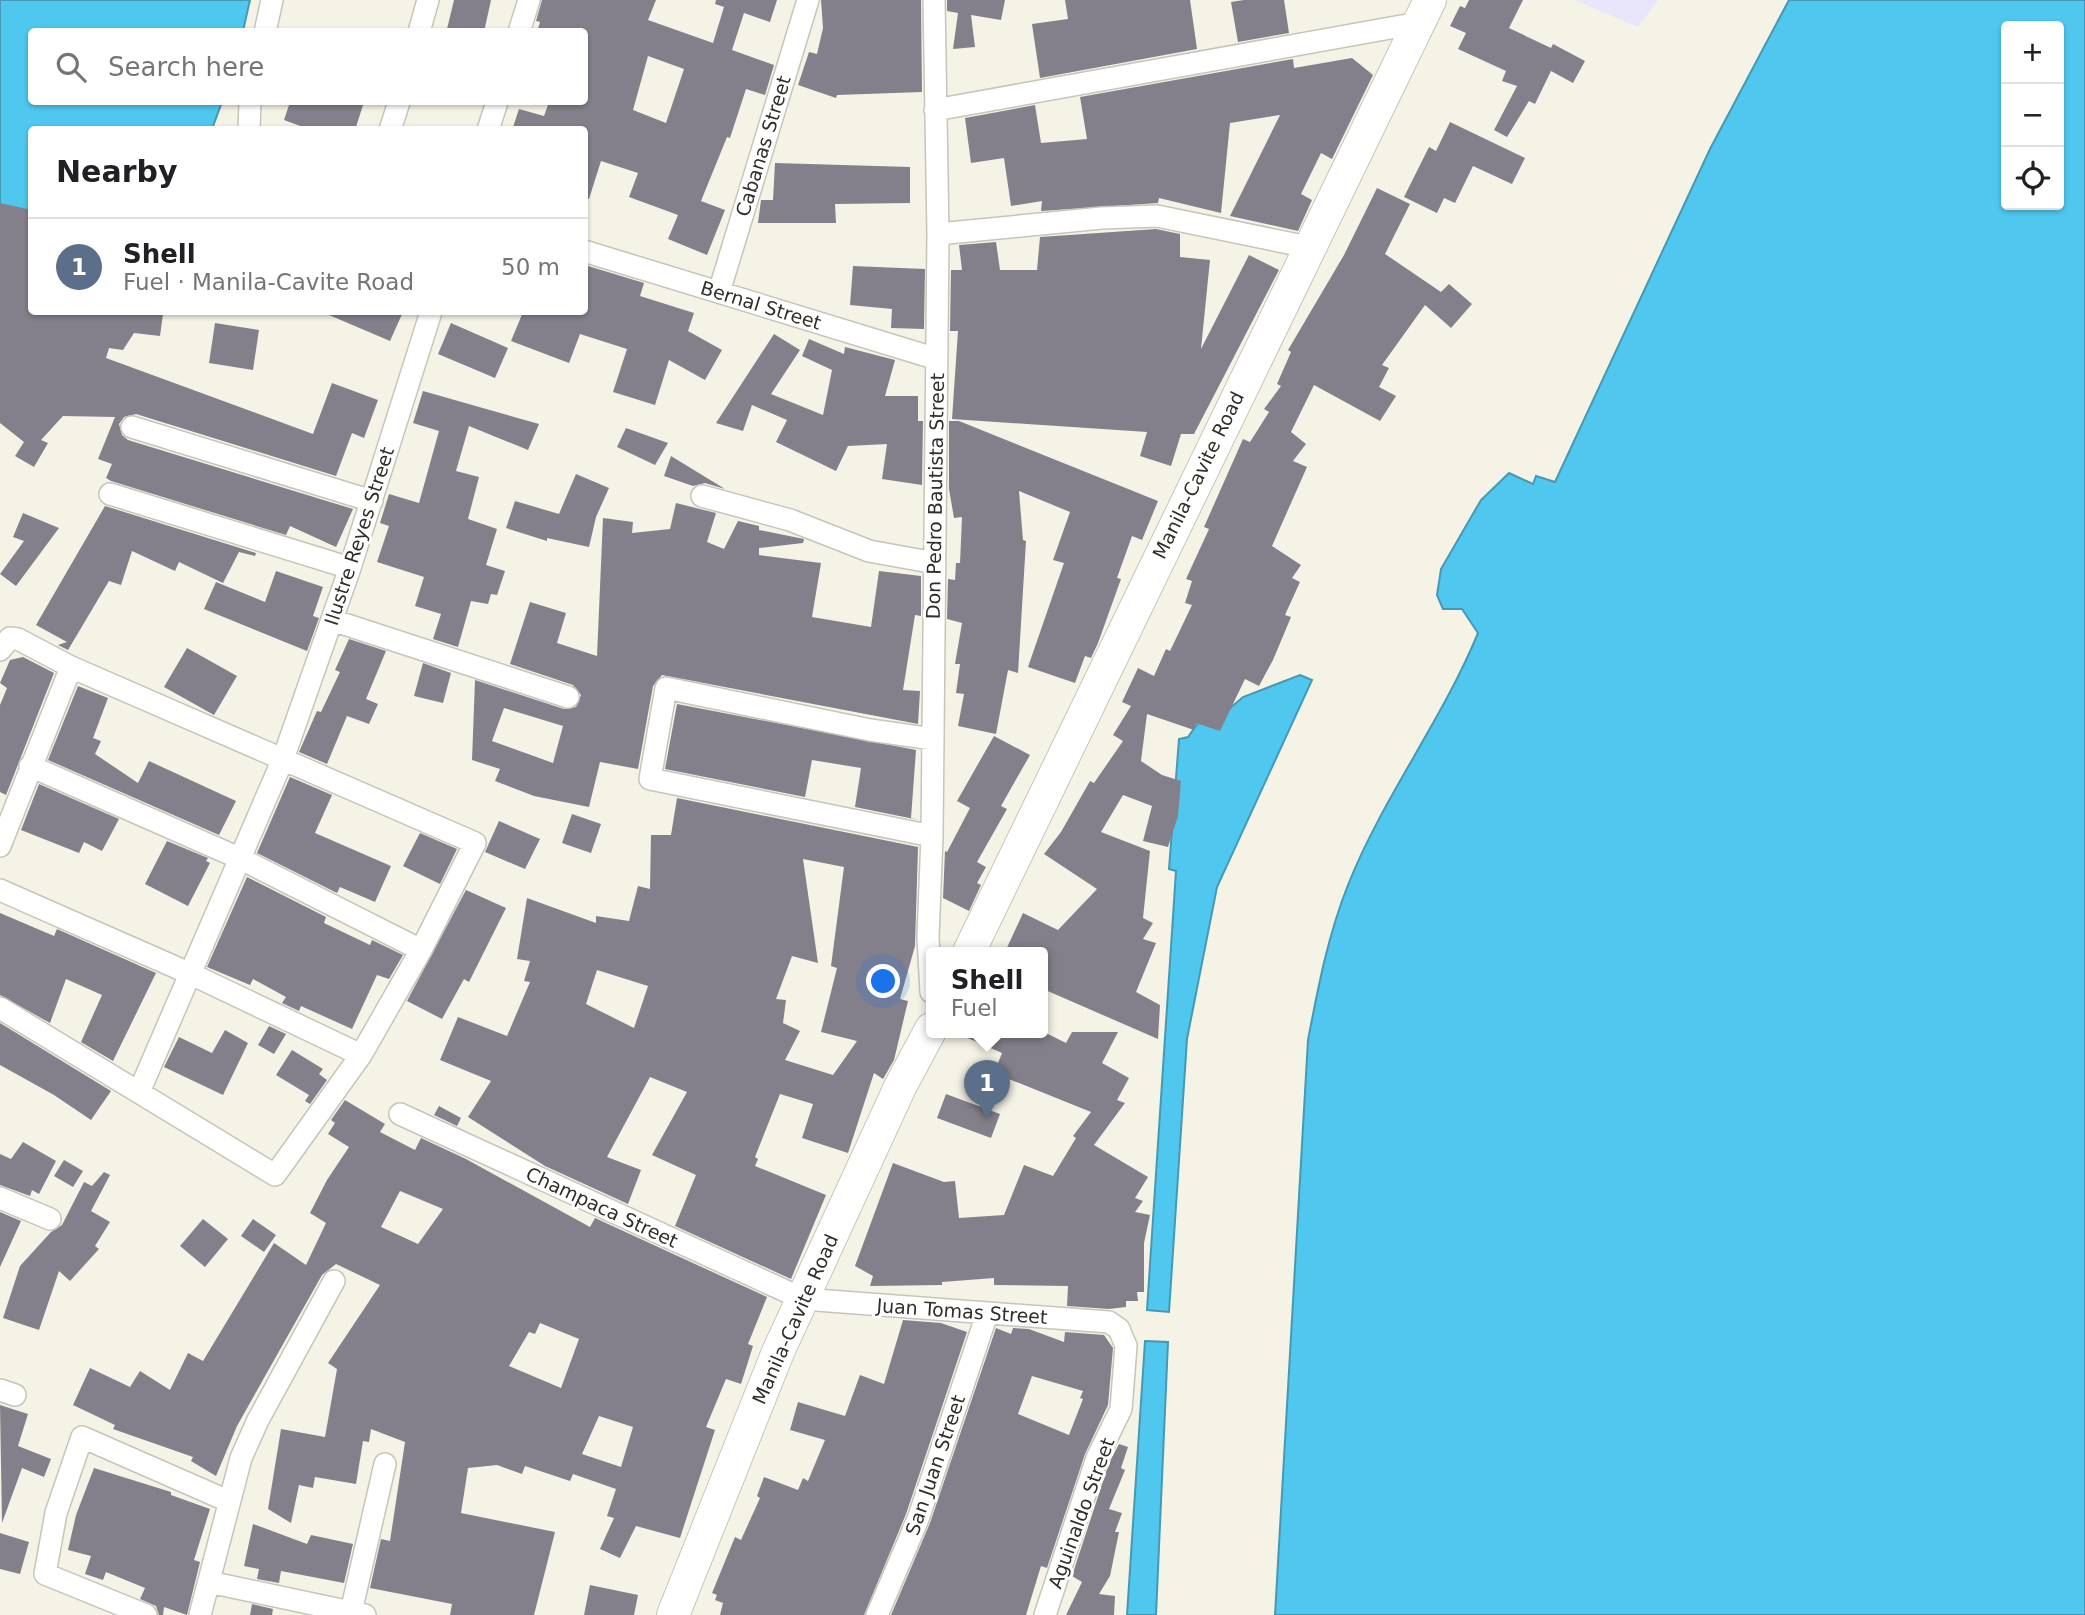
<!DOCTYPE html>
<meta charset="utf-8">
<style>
body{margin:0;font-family:"DejaVu Sans",sans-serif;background:#f2f2f2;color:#202124}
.controls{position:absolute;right:21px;top:21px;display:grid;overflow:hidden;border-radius:7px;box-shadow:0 2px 5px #0004}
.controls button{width:63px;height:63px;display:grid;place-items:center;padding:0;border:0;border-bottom:2px solid #e0e0e0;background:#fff;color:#202124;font:35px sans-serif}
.you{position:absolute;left:884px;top:982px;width:24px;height:24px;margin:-18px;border:5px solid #fff;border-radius:50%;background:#1a73e8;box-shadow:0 0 0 10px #1a73e833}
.badge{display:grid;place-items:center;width:46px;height:46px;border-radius:50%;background:#111827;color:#fff;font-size:23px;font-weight:700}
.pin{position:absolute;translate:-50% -58px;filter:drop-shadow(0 2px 4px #0008)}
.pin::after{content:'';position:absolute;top:37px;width:24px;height:21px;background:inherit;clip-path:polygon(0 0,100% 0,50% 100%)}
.popup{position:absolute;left:926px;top:947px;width:122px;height:91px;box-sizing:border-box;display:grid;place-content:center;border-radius:7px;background:#fff;filter:drop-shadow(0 2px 5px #0005);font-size:23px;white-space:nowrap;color:#757577}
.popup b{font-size:26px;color:#202124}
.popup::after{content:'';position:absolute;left:50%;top:100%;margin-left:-14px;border:14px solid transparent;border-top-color:#fff}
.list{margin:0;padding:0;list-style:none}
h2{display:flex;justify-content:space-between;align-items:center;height:91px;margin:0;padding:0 28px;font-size:30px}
h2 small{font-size:23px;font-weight:400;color:#757577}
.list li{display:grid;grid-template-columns:46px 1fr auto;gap:21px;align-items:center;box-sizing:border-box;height:98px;padding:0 28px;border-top:2px solid #e0e0e0}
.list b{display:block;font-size:26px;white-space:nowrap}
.list p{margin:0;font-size:23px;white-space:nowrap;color:#757577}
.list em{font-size:23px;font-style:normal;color:#757577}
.icon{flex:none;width:38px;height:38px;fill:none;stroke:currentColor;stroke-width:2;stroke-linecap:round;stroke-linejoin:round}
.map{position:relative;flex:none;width:2085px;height:1615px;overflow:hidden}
.search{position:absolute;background:#fff;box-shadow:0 2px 5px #0004;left:28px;top:28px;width:560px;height:77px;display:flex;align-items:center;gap:18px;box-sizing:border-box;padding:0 24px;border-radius:7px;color:#757577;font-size:26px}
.panel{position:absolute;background:#fff;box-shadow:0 2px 5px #0004;left:28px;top:126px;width:560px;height:189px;border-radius:7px}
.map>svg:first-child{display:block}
</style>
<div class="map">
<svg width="2085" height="1615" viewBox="0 0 2085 1615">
<rect width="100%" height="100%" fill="#f5f3e6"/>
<path fill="#e9e5fb" d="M1575 0H1658L1638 27Z"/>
<path fill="#50c7ee" stroke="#4699b3" stroke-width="2" fill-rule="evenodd" d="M0 0H250L243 31 32 32V102H222L212 129 32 130 31 225 0 209Z
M1789 0H2085V1615H1275L1308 1040C1318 988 1328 935 1348 885 1383 797 1443 719 1478 633L1462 609H1443L1437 595 1441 569 1481 500 1509 473 1533 484 1536 476 1555 482 1710 149ZM2059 26V205H2006V26Z
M1300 675 1312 680 1217 887 1187 1039 1169 1312 1147 1310 1176 871 1169 869 1179 739 1188 737 1202 717 1223 714 1243 697Z
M1145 1341 1168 1342 1156 1615H1127Z"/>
<path fill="#84808b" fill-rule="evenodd" d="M454 0H491L484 32 447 29Z
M542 0H656L648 20 713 43 724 7 715 4 716 0H777L770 22 744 13 732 50 774 65 765 95 746 89 730 138 727 137 701 201 725 210 707 255 668 239 678 215 629 197 638 173 601 161 589 199H584V130H512L519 109 544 116 549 102H584V32H537L540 22 536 21ZM648 56 684 69 666 123 633 110Z
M821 0H921L922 92 837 95 836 98 798 85 809 52 817 54 823 28Z
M947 0H1005L1001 20 971 15 975 47 953 49 958 13 947 11Z
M1065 0H1190L1197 49 1040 78 1032 24 1068 19Z
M1244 0H1284L1289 33 1238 42 1231 2Z
M1469 0H1523L1509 28 1551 48 1553 44 1585 61 1573 83 1551 71 1535 104 1529 101 1507 137 1494 130 1517 86 1502 81 1506 71 1458 49 1466 33 1450 26 1460 6 1465 8Z
M1352 58 1373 75 1332 159 1321 153 1301 194 1312 200 1298 231 1230 216 1280 115 1230 123 1221 213 1159 198 1158 203 1041 211 1042 201 1011 206 1004 158 971 163 965 118 1035 105 1041 143 1087 139 1080 97 1293 59 1294 68Z
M290 102H364L355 130H311L284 120Z
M1450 122 1525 158 1512 184 1473 166 1455 203 1444 198 1437 213 1404 197 1429 147 1436 151Z
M775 163 910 167V203L835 204 836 223H758L761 200H773Z
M1377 188 1410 204 1385 254 1441 292 1449 284 1472 304 1451 328 1425 305 1382 365 1389 368 1379 387 1396 396 1380 421 1314 385 1291 432 1306 444 1293 461 1307 467 1272 546 1301 565 1292 578 1300 582 1285 615 1291 617 1273 660 1259 686 1245 679 1220 731 1196 723 1194 730 1147 714 1141 761 1162 775 1181 781 1178 816 1168 847 1143 841 1152 806 1123 795 1101 832 1150 851 1143 918 1153 923 1143 939 1156 943 1136 992 1160 1005 1158 1039 1043 989V952H1005L1023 913 1058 930 1097 889 1044 854 1061 832 1090 781 1094 783 1123 741 1113 735 1131 706 1122 702 1138 668 1154 676 1166 649 1170 651 1192 605 1185 603 1192 581 1186 579 1209 529 1204 527 1243 439 1250 442 1269 412 1264 409 1281 386 1277 384 1291 352 1288 350 1344 255Z
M0 203 32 210V312L163 314 160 336 134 333 123 350 109 348 106 358 313 434 332 383 378 400 364 438 352 433 336 476 136 414 124 417 119 424 122 435 128 440 353 509 336 547 290 526 286 535 111 481 106 478 112 464 98 459 115 417 63 416 41 440 48 443 34 467 15 456 24 442 0 423Z
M1156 229 1180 234V257L1210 260 1201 349 1249 255 1279 270 1194 434H1181L1171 466 1140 456 1147 432 952 419 958 331H950L951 270H962L959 245 996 242 1000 270H1037L1040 237Z
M588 266 644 283 640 296 694 313 688 331 722 350 705 380 669 360 655 405 613 392 627 349 580 334 569 363 511 341 523 312H584V277Z
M853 266 925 269 924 329 891 328 892 309 850 305Z
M322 312H403L390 341Z
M215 323 259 330 253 370 209 363Z
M451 323 508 348 495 378 438 354Z
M774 334 800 350 771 394 823 415 832 370 802 356 809 339 844 354 845 347 895 360 885 396H918V421H923L922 485 882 479 887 444 848 446 836 471 776 442 787 420 752 405 743 431 716 423Z
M423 391 539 424 528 450 469 426 456 471 479 477 468 519 497 529 486 565 505 571 497 595 491 594 488 604 471 601 458 647 433 639 441 614 415 606 424 577 377 562 389 526 380 523 389 494 419 503 439 431 413 423Z
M949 421H959L1158 501 1142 540 1132 536 1117 578 1121 579 1098 643 1091 658 1085 656 1075 683 1028 667 1064 563 1053 560 1070 512 1019 491 1023 540 1026 541 1018 673 1008 670 996 734 958 726 964 694 956 693 960 664H955L962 623 947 619 948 579 955 580 956 563H960L962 517 954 518 949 489Z
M626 428 668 443 655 465 617 447Z
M671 456 725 489 705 483 693 486 664 476Z
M576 474 609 488 596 517 589 547 547 538V541L506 528 515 501 559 514Z
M676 503 716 513 707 542 724 549 738 521 759 526V530L804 539 803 543 759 548V555L821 563 812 617 871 627 879 571 921 576V616L915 615 903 690 920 691 918 724 662 675 653 686 638 769 600 762 589 807 534 796 495 781 500 769 472 760 475 680 564 709 576 707 581 695 573 685 510 664 530 602 566 613 557 643 597 656 603 518 633 522 632 533 670 529ZM504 708 563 726 553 763 492 741Z
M105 506 256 553 255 556 239 552 223 583 179 562 175 571 132 551 121 585 109 581 68 650 58 645 67 642 36 625Z
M23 513 59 528 16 586 0 574 24 541 13 537Z
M276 571 323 587 313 616 319 618 307 651 204 609 216 582 265 602Z
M349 639 386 651 366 699 378 704 369 724 347 716 327 764 299 752 317 711 321 712 340 672 335 670Z
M187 648 237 676 214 715 164 687Z
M23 657 54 673 6 795 0 792V705L7 688 0 683 10 660Z
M423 663 451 673 443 703 414 696Z
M78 686 108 698 93 738 101 741 95 754 138 783 149 761 236 801 219 835 48 760Z
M677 704 916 750 911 818 919 820 855 807 861 768 812 760 805 797 665 769Z
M994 736 1030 755 1001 806 1007 809 977 862 986 867 977 883 981 885 969 911 943 898 945 851 947 852 970 808 957 801Z
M290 777 332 795 315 833 391 866 375 902 340 887 337 893 257 853Z
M39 784 119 819 102 851 84 842 79 853 21 830Z
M677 798 918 847 915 946 900 999 908 1001 894 1060 883 1079 874 1073 848 1153 802 1138 813 1104 780 1094 755 1157 758 1159 755 1166 826 1195 791 1279 675 1226 696 1175 652 1155 687 1092 650 1077 607 1157 641 1170 628 1204 545 1166 468 1117 491 1081 440 1060 458 1017 507 1036 530 982 524 981 530 961 517 959 527 898 596 923V916L629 921 638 886 650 889 651 835H671ZM803 859 844 867 831 966 837 968 821 1032 857 1041 833 1075 785 1060 800 1031 783 1023 786 1000 776 999 792 956 818 963ZM597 970 648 986 634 1028 586 1004Z
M572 814 601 824 591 853 562 843Z
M499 821 540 839 525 869 485 852Z
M420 833 457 849 440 884 403 866Z
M167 841 208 858 206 861 210 863 188 906 145 884Z
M247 877 326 917 324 923 370 945 372 940 403 955 389 979 377 975 352 1029 301 1006 299 1011 282 1003 286 997 253 979 250 985 207 967Z
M466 890 506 908 469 982 464 979 442 1019 407 1001Z
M0 913 54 936 57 929 156 973 113 1061 81 1042 102 995 66 979 50 1023 0 995Z
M0 1023 111 1091 91 1120 54 1095 0 1065Z
M269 1026 286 1034 274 1054 258 1045Z
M225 1030 248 1043 223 1095 164 1067 179 1037 212 1053Z
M954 1032H1044L1066 1043 1072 1032H1118L1102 1063 1129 1078 1117 1100 1125 1103 1094 1145 1148 1177 1135 1198 1143 1201 1135 1212 1150 1215 1144 1243V1292H1137L1138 1301H1126V1307L1109 1309 1067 1306 1068 1286 994 1285V1278L942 1282V1285L870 1286 873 1276 855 1266 893 1163 944 1182 955 1181 959 1218 1004 1215 1024 1165 1053 1176 1076 1138 1073 1136 1091 1112 994 1073 1002 1053Z
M292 1050 323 1069 319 1074 327 1080 310 1104 305 1101 309 1095 276 1075Z
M946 1094 1000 1114 991 1138 937 1118Z
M345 1100 385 1124 380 1132 413 1149 415 1150 421 1138 466 1159 590 1227 595 1218 767 1297 748 1344 753 1346 741 1384 726 1379 706 1427 715 1430 680 1538 636 1526 620 1558 600 1549 614 1518 607 1516 616 1489 573 1474 570 1481 525 1466 522 1474 497 1465 468 1468 461 1513 555 1532 534 1615H450L452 1604 370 1588 381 1539 390 1541 405 1442 371 1429 369 1442 363 1441 356 1484 315 1477 313 1488 299 1485 291 1523 268 1509 281 1429 325 1437 337 1369 328 1363 380 1285 336 1264 322 1275 237 1426 216 1476 191 1461 193 1457 113 1429 115 1425 73 1405 90 1368 130 1387 140 1371 170 1390 188 1353 203 1361 274 1243 306 1265 326 1223 310 1213 327 1180 349 1147 328 1134 335 1123 331 1120ZM400 1191 443 1209 418 1244 381 1227ZM540 1323 579 1339 561 1388 509 1366 529 1332 535 1334ZM599 1416 633 1427 621 1467 582 1454Z
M439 1106 461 1118 457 1126 434 1115Z
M23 1142 56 1161 39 1194 32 1190 30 1196 0 1185V1154L11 1159Z
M64 1160 83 1171 73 1187 54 1176Z
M104 1172 110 1175 91 1211 110 1222 95 1246 99 1249 70 1281 59 1271 39 1330 3 1318 20 1266 51 1232 62 1225 84 1182 92 1186Z
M0 1212 21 1221 0 1267Z
M203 1219 228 1239 205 1267 180 1246Z
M253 1219 276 1235 264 1252 241 1236Z
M903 1320 941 1323 967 1332 906 1514 864 1615H720L723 1603 715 1600 717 1595 712 1593 735 1537 741 1540 760 1498 757 1496 764 1477 798 1490 803 1478 808 1481 825 1440 790 1430 798 1402 845 1416 860 1375 884 1384Z
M996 1328 1011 1334 1013 1328 1029 1329 1064 1342 1065 1332 1104 1335 1113 1348 1108 1405 1085 1454 1047 1568 1041 1566 1026 1615H891L930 1523ZM1032 1376 1083 1391 1080 1398 1083 1399 1069 1435 1018 1414Z
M0 1405 28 1414 18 1446 51 1459 44 1477 22 1468 2 1523Z
M1119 1444 1128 1447 1121 1468 1125 1470 1109 1509 1122 1513 1115 1532H1119L1110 1576 1099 1594 1115 1596 1114 1615H1066L1082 1582 1072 1576 1109 1463Z
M94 1468 171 1492V1495L210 1509 194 1560 200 1562 187 1615 164 1607 163 1615H159L156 1606 140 1599 145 1588 106 1572 103 1580 85 1574 91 1556 68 1550 76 1515Z
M253 1524 307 1544 311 1535 353 1544 344 1583 281 1571 279 1583 257 1579 259 1569 244 1566Z
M0 1533 29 1542 20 1574 0 1569Z
M590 1585 638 1595 634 1615H584Z
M252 1604 273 1609 272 1615H250Z"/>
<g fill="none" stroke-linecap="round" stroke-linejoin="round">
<g stroke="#c7c5b9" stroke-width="24">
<path id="minor" d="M265 32 272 0
M419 32 428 0
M519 32 529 0
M935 110 1418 23
M249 130 250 102
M390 130 399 102
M488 130 497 102
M938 234 1102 218 1157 216 1308 247
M584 251 937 359
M719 292 808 0
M132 427 372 501
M110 494 350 568
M702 496 790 520 869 551 935 563
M332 620 568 697
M0 650 10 638 18 639 71 667 475 843 421 950 361 1055 275 1175 0 1008
M30 766 239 858 421 950
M932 836 650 779 666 688 870 730 933 739
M0 846 71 667
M0 890 191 974 361 1055
M931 992 928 937 932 836 938 234 934 0
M139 1092 283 759 350 568 431 312
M400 1114 803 1299 1109 1322 1119 1329 1126 1346 1121 1409 1097 1458 1045 1615
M0 1198 50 1219
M0 1390 15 1395
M209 1582 365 1615
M351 1612 385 1464
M146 1615 45 1574 56 1513 82 1437 228 1501
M200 1615 241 1458 258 1420 334 1281
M877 1615 918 1519 987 1314"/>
</g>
<g stroke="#c7c5b9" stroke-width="34">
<path id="secondary" d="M969 952 1430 0
M673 1615 778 1352 900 1087 931 1029"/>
</g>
<use href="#minor" stroke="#fff" stroke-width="21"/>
<use href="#secondary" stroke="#fff" stroke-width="32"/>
</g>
<g text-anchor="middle" stroke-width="6" stroke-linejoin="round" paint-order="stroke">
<g font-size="19" fill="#2f2e29" stroke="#fff">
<text transform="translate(763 146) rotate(-73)" y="7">Cabanas Street</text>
<text transform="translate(761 305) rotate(17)" y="7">Bernal Street</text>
<text transform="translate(1198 475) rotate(-64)" y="7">Manila-Cavite Road</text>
<text transform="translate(935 496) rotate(-89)" y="7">Don Pedro Bautista Street</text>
<text transform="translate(359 536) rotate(-72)" y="7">Ilustre Reyes Street</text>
<text transform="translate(602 1207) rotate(25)" y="7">Champaca Street</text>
<text transform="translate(962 1311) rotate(4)" y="7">Juan Tomas Street</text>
<text transform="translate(795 1319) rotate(-66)" y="7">Manila-Cavite Road</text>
<text transform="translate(935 1465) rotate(-71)" y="7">San Juan Street</text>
<text transform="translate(1081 1513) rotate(-70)" y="7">Aguinaldo Street</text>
</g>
</g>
</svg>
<div class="controls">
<button>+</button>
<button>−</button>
<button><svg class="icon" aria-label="locate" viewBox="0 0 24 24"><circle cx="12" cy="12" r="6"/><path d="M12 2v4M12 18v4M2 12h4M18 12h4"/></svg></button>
</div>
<div class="you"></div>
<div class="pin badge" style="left:987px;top:1118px;background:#5c6f8a">1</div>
<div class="popup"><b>Shell</b>Fuel</div>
<div class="search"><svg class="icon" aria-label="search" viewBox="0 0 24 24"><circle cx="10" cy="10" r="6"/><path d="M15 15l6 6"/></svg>Search here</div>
<section class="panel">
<h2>Nearby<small></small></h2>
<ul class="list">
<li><span class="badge" style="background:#5c6f8a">1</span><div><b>Shell</b><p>Fuel · Manila-Cavite Road</p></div><em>50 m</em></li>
</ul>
</section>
</div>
